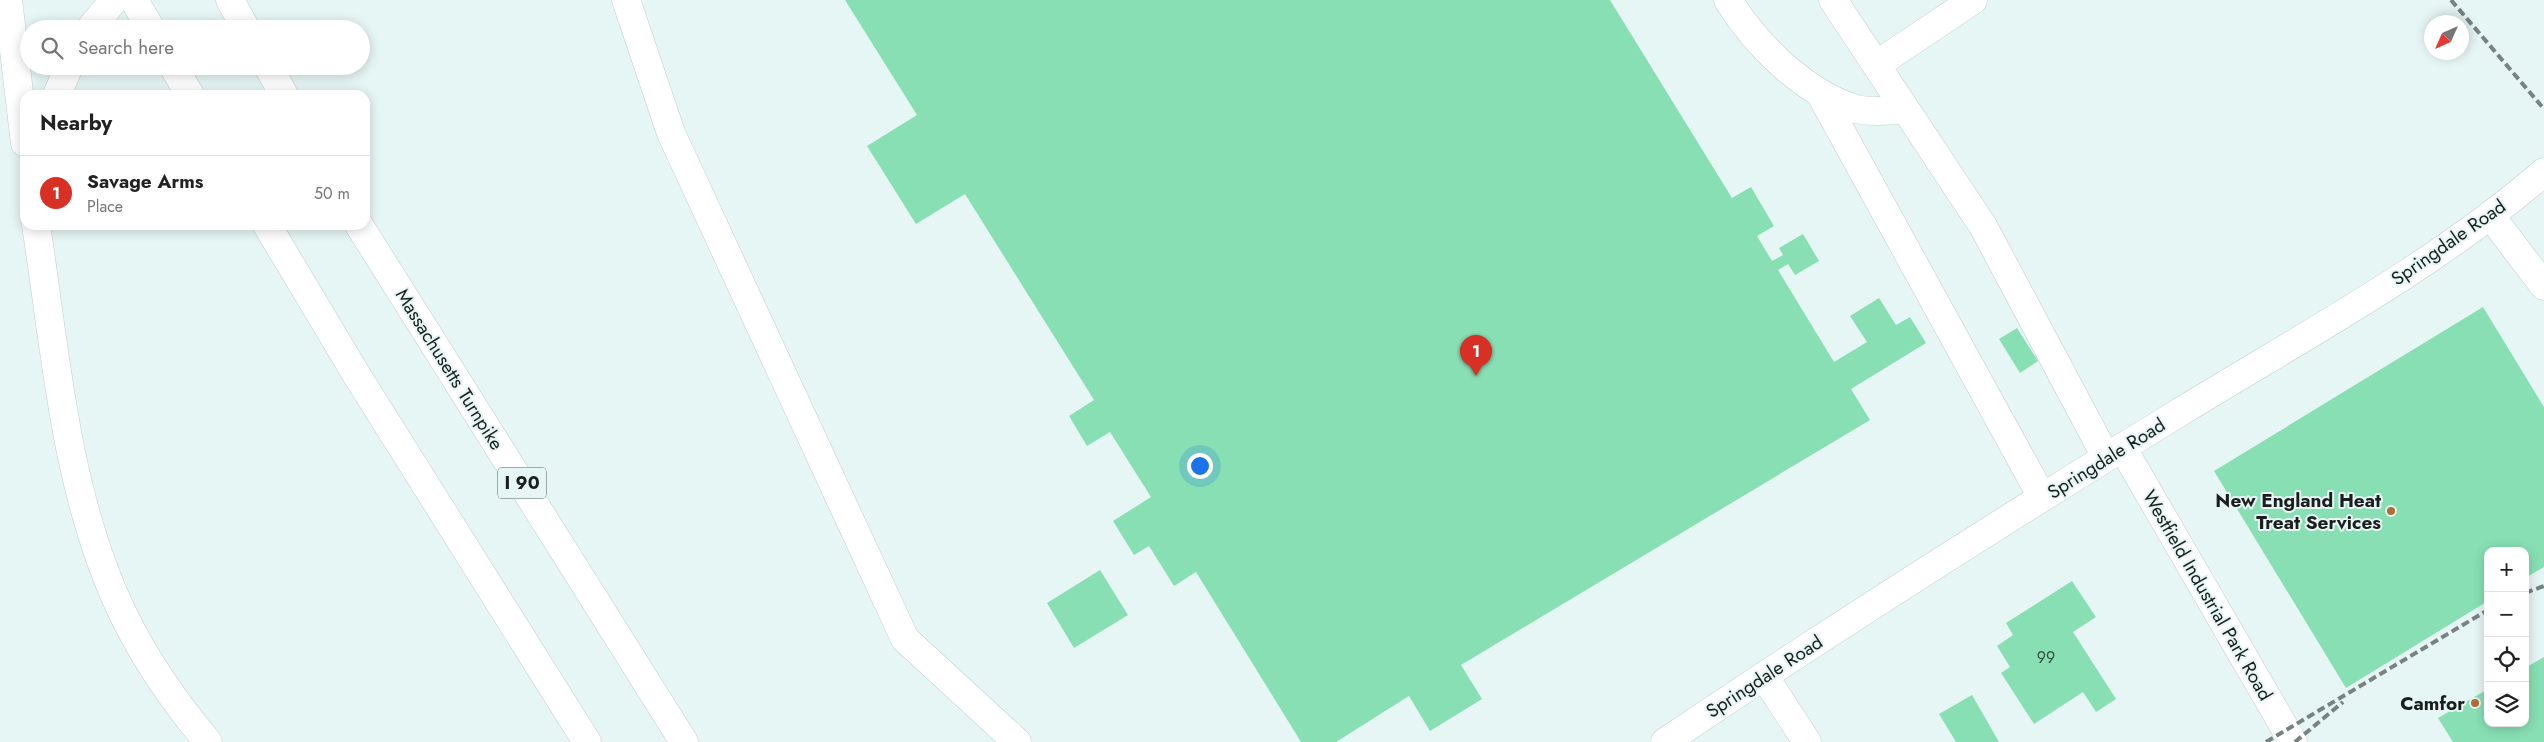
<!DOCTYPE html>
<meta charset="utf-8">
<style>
body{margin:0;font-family:Jost,sans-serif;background:#f2f2f2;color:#222}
.controls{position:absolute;right:15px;bottom:15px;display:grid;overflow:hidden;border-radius:10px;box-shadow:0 2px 12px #0003}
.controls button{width:45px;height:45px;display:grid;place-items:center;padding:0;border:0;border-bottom:1px solid #e0e0e0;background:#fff;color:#222;font:25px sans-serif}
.compass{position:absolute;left:2424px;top:15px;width:45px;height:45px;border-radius:50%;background:#fff;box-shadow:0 2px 12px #0003;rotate:225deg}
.you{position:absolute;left:1199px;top:465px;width:18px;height:18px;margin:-12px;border:4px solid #fff;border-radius:50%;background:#1a73e8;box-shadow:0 0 0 8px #1a73e833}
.badge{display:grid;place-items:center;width:32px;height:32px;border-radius:50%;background:#d93025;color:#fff;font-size:16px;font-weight:700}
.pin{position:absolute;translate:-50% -41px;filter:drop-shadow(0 1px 2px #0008)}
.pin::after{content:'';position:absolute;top:26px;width:18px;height:15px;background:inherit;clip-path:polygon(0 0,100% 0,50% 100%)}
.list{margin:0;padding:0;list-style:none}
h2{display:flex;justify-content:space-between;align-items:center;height:65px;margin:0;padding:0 20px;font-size:21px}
h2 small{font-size:16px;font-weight:400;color:#767676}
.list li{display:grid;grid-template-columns:32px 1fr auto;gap:15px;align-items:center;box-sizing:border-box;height:75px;padding:0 20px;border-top:1px solid #e0e0e0}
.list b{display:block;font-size:19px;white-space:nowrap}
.list p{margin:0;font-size:16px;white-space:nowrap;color:#767676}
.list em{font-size:16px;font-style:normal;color:#767676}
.icon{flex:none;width:28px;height:28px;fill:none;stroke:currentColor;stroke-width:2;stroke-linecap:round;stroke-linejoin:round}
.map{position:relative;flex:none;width:2544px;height:742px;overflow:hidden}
.search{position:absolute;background:#fff;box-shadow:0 2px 12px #0003;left:20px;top:20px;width:350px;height:55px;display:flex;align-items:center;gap:12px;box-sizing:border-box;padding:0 18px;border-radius:28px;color:#767676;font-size:19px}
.panel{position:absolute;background:#fff;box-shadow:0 2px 12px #0003;left:20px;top:90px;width:350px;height:140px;border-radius:15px}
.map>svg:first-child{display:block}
</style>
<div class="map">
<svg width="2544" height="742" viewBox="0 0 2544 742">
<rect width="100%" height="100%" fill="#e6f6f4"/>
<path fill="#88dfb4" d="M845 0H1610L1732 198 1751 187 1774 226 1757 236 1772 261 1783 255 1779 248 1803 234 1819 261 1795 275 1788 264 1778 270 1834 362 1867 342 1850 316 1879 298 1896 325 1910 317 1926 343 1851 389 1870 420 1461 665 1482 699 1430 731 1409 696 1336 742H1301L1196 572 1174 586 1149 546 1134 555 1113 521 1151 497 1110 432 1087 446 1069 416 1094 400 965 194 916 224 867 146 917 115Z
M2483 307 2544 407V567L2525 578V551H2488V601L2346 688 2214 471Z
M2017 328 2038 361 2020 373 1999 339Z
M1100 570 1128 615 1074 648 1047 603Z
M2072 581 2096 617 2073 632 2116 699 2096 712 2083 692 2034 724 2001 673 2010 667 1997 646 2013 635 2006 623Z
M2544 657V742H2453L2438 718 2488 689V723H2525V668Z
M1972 695 1999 742H1956L1939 714Z"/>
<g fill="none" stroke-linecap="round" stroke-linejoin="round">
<g stroke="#bfcecc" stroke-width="29">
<path id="minor" d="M8 0 25 143
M626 0 671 133 905 639 1017 742
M1728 0C1756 45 1804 93 1856 109 1870 113 1891 110 1906 110
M1833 0 1983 226 2106 457
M90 29 114 0
M1876 65 1973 0
M57 95 69 66
M1821 95 2042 497
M2490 215 2544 286
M36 225C55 347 64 477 113 592 136 646 170 697 208 742
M2122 447 2293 742
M1764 676 1807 742
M1665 742C1834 628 2006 519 2180 412 2302 337 2435 266 2544 172"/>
</g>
<g stroke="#bfcecc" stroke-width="29">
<path id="highway" d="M134 0 151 29
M230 0 246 29
M173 66 190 95
M268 66 284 95
M267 225 356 374 587 742
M359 225 684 742"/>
</g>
<use href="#minor" stroke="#fff" stroke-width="28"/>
<use href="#highway" stroke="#fff" stroke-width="28"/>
<path stroke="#788381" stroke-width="4" stroke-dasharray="8 4" stroke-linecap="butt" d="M2451 0 2544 109
M2525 593 2544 586
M2266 742 2488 610
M2295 742 2343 702"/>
</g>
<g fill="#af6f37" stroke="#e6f6f4" stroke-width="2">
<circle cx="2391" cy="511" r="5"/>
<circle cx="2475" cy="703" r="5"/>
</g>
<g text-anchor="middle" stroke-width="4" stroke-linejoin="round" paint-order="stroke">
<g font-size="16" fill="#364f44">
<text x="2046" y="663">99</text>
</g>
<rect fill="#e6f6f4" stroke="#57605e" stroke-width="1" x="498" y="467.5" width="48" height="31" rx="4"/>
<g font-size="18" font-weight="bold" fill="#1a1f1e">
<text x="522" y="489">I 90</text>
</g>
<g font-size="19" fill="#1a1f1e" stroke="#e6f6f4">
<text transform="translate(2448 242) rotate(-35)" y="7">Springdale Road</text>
<text transform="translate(450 369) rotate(58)" y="7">Massachusetts Turnpike</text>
<text transform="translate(2106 458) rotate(-32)" y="7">Springdale Road</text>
<text transform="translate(2208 595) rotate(60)" y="7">Westfield Industrial Park Road</text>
<text transform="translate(1764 676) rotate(-33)" y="7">Springdale Road</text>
</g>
<g font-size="19" font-weight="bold" fill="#1a1f1e" stroke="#e6f6f4" text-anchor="end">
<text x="2381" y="507">New England Heat<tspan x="2381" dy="22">Treat Services</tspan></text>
<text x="2465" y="710">Camfor</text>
</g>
</g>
</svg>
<div class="controls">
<button>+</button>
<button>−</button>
<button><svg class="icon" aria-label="locate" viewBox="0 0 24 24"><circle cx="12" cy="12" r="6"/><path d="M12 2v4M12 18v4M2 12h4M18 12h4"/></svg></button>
<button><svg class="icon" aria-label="layers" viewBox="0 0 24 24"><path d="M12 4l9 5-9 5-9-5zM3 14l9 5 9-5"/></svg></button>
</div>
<svg class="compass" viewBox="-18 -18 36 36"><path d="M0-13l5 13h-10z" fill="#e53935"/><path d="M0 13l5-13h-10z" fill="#767676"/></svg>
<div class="you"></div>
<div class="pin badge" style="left:1476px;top:376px">1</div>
<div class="search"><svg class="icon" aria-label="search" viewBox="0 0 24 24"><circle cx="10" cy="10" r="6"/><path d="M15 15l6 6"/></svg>Search here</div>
<section class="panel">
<h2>Nearby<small></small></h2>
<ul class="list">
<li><span class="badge">1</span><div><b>Savage Arms</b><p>Place</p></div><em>50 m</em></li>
</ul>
</section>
</div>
